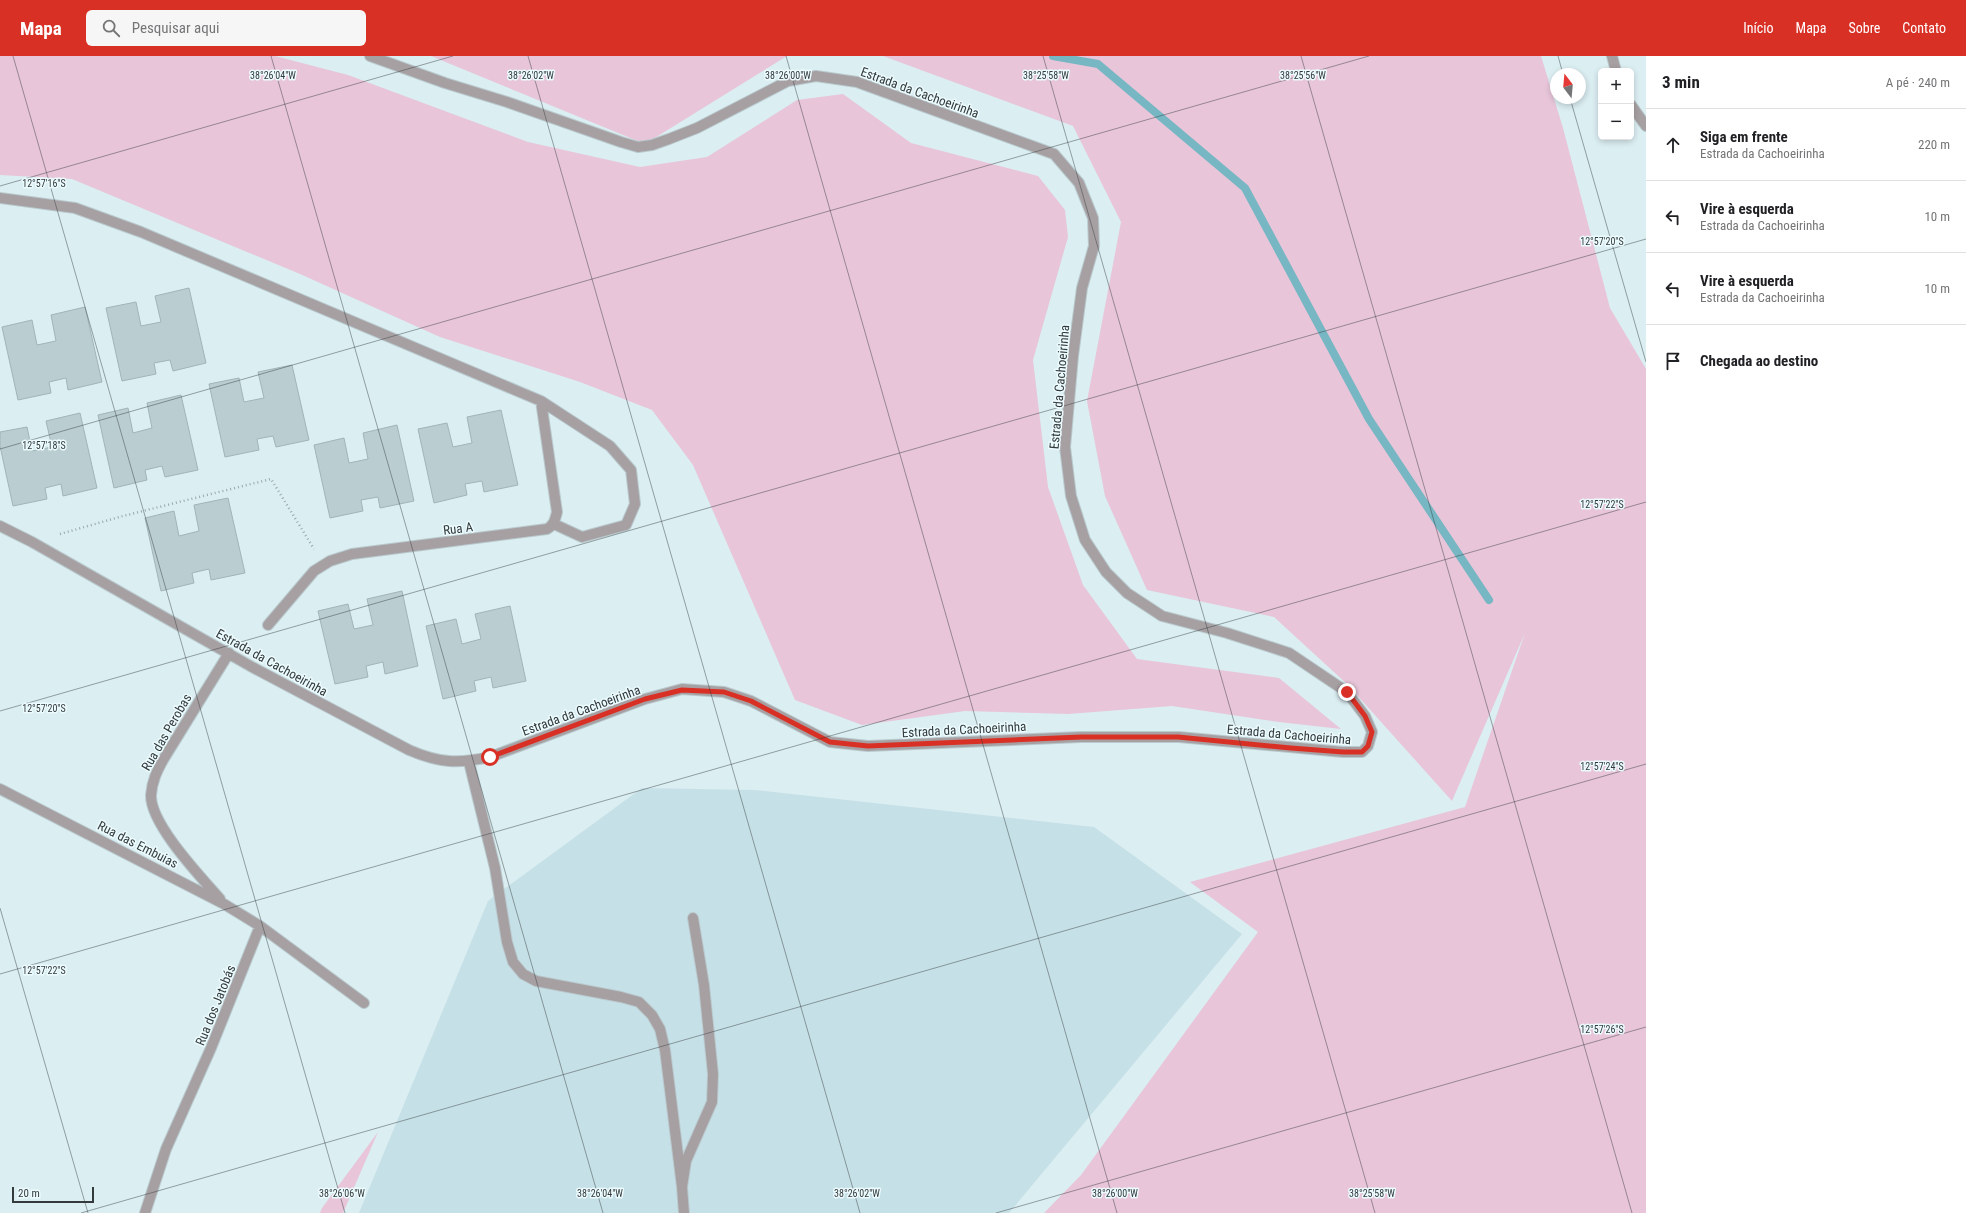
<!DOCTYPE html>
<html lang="pt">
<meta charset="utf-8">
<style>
body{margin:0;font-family:"Roboto Condensed",sans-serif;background:#f6f6f6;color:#202124}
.controls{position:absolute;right:12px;top:12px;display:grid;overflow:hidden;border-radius:6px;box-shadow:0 2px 6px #0003}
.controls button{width:36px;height:36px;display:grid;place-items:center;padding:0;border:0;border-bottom:1px solid #e0e0e0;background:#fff;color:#202124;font:20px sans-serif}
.compass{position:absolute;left:1550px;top:12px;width:36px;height:36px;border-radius:50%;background:#fff;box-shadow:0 2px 6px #0003;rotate:344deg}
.scale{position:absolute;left:12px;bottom:10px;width:82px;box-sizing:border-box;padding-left:4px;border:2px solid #333a3c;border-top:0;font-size:11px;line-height:14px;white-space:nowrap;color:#333a3c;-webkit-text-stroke:3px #ecfbfe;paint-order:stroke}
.stop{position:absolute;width:12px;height:12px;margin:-9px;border:3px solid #d93025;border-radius:50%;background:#fff}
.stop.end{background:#d93025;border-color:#fff;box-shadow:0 1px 4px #0008}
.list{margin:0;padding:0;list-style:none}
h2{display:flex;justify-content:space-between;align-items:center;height:52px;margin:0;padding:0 16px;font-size:17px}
h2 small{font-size:13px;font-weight:400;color:#757577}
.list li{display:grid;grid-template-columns:26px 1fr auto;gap:12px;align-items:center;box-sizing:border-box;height:72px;padding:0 16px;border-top:1px solid #e0e0e0}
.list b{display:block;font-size:15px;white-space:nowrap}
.list p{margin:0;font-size:13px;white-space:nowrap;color:#757577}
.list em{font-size:13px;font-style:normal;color:#757577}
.icon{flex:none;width:22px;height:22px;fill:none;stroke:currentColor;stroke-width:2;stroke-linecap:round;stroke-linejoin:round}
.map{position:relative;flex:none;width:1646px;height:1157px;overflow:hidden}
header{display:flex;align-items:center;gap:24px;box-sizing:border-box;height:56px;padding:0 20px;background:#d93025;color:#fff}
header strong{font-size:19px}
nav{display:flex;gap:22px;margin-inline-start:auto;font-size:14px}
.search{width:280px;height:36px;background:#f6f6f6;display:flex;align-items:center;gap:10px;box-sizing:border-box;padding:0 14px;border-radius:6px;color:#757577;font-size:15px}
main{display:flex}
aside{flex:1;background:#fff}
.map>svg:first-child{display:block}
</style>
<header>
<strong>Mapa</strong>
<div class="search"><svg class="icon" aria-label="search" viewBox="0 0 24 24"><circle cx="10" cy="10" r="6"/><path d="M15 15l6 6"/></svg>Pesquisar aqui</div>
<nav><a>Início</a><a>Mapa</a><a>Sobre</a><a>Contato</a></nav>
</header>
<main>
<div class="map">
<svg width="1646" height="1157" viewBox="0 0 1646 1157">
<rect width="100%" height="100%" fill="#dbeef2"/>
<path fill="#c6e0e7" d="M642 732 755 734 1094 771 1242 878 1009 1157H359L488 845Z"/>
<path fill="#e8c5d9" d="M0 0H275L348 19 528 86 640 111 707 101 797 44 843 38 911 87 1038 120 1065 154 1068 181 1033 304 1048 431 1083 529 1137 603 1279 622 1341 673 1279 666 1172 650 1068 658 965 655 862 669 795 644 693 409 652 354 580 326 440 281 300 218 72 123 0 119Z
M431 0H787L645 88Z
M883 0H1541L1563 72 1610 252 1646 313V1157H1044L1081 1119 1258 876 1190 826 1465 751 1525 577 1452 745 1347 628 1274 561 1147 534 1105 440 1087 345 1121 166 1073 70Z
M378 1076 343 1157H320L322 1152Z"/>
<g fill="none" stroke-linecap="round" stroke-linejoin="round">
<path stroke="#77b6c3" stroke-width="8" d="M1053 0 1098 8 1245 132 1369 363 1489 544"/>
</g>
<path fill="#bacdd1" stroke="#a2b4b8" d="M189 232 206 307 173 315 170 304 154 307 156 318 122 325 106 252 136 246 141 270 161 266 155 240Z
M85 251 102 326 68 334 66 322 49 326 51 337 18 344 2 271 32 264 37 289 56 285 51 259Z
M292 309 309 384 276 391 273 380 257 383 259 394 225 401 209 328 239 322 244 346 264 342 258 316Z
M181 339 198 414 165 421 162 410 145 414 147 424 114 432 98 359 128 352 133 377 152 372 147 347Z
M501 354 518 429 484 436 482 425 465 428 467 439 434 447 418 373 447 367 453 391 472 387 467 361Z
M80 357 97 432 63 440 61 428 45 432 47 443 13 450 0 390V376L27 371 32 395 52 391 46 365Z
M397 369 414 445 380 452 378 441 361 444 363 455 330 462 314 389 344 382 349 407 368 403 363 377Z
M228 442 245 517 211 524 209 513 192 517 194 527 161 535 145 462 174 455 179 480 199 475 194 449Z
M402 535 418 610 385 618 383 606 366 610 368 621 335 628 318 555 348 548 354 573 373 569 367 543Z
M510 550 526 625 493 632 491 621 474 625 476 635 443 643 426 570 456 563 462 588 481 583 475 558Z"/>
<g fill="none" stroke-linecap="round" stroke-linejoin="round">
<g stroke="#b9cace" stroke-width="12">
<path id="minor" d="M1612 0 1616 15
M1631 49 1646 70
M0 142 75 152 141 176 541 345 610 390 631 414 635 448 626 469 582 481 554 468
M0 470 32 486 252 611 409 694C439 707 458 708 490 701L645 643 682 633 724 636 751 645 830 686 868 690 1081 681H1179L1343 696H1362L1368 690 1372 676 1365 660 1347 636 1289 597 1227 577 1162 560 1127 537 1106 516 1085 484 1071 440 1065 391 1073 300 1082 232 1094 190 1093 162 1079 127 1054 98 857 26 816 20 788 25 697 72 669 83 652 89 638 91 621 86 507 46 445 27 370 0
M268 569 314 515 330 505 352 498 547 473C554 469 555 464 557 456L541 345
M469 706 495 812 507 886 513 906 523 918 536 925 621 941 639 946 652 959 660 973 665 994 682 1131
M0 733 224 848 260 870 364 947
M220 843C201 821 150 768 151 739 152 725 157 715 163 704L229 597
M145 1157 166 1093 211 992 260 870
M684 1157 682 1131 686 1105 712 1046 713 1018 704 929 693 862"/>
</g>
<path stroke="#9aa8ac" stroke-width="2.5" stroke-dasharray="1 3" stroke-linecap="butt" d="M60 478 123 460 271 423 314 493"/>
<use href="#minor" stroke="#a7a0a3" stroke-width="10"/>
</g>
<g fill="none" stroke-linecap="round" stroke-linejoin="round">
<path stroke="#d93025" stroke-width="5" d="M490 701 645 643 682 634 724 636 751 645 830 686 868 690 1081 681H1178L1291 692 1343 696H1362L1368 690 1372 676 1365 660 1347 636"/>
</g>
<path fill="none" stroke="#333a3c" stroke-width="1" stroke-opacity="0.45" d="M13 0 345 1157M271 0 603 1157M528 0 860 1157M786 0 1117 1157M1043 0 1375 1157M1301 0 1632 1157M1558 0 1563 18M1570 42 1646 306M0 130 453 0M0 393 1369 0M0 655 1646 183M0 852 88 1157M0 918 1646 446M81 1157 1646 708M996 1157 1646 971"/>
<g text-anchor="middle" stroke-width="3" stroke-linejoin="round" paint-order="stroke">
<g font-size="13" fill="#333a3c" stroke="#ecfbfe">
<text transform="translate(920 36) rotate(20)" y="5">Estrada da Cachoeirinha</text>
<text transform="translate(1059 331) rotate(-85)" y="5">Estrada da Cachoeirinha</text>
<text transform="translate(458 472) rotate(-7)" y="5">Rua A</text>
<text transform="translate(272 606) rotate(29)" y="5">Estrada da Cachoeirinha</text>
<text transform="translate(581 654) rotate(-20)" y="5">Estrada da Cachoeirinha</text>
<text transform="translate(964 673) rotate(-3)" y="5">Estrada da Cachoeirinha</text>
<text transform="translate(166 676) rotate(-60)" y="5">Rua das Perobas</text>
<text transform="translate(1289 678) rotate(5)" y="5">Estrada da Cachoeirinha</text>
<text transform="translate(138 788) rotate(27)" y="5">Rua das Embuias</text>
<text transform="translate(215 949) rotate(-68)" y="5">Rua dos Jatobás</text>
</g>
</g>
<g font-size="10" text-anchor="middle" fill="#333a3c" stroke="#ecfbfe" stroke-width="3" stroke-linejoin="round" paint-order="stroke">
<text x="273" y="23">38°26'04"W</text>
<text x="531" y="23">38°26'02"W</text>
<text x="788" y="23">38°26'00"W</text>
<text x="1046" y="23">38°25'58"W</text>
<text x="1303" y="23">38°25'56"W</text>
<text x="44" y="131">12°57'16"S</text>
<text x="1602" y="189">12°57'20"S</text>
<text x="44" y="393">12°57'18"S</text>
<text x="1602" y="452">12°57'22"S</text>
<text x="44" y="656">12°57'20"S</text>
<text x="1602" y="714">12°57'24"S</text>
<text x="44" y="918">12°57'22"S</text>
<text x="1602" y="977">12°57'26"S</text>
<text x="342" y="1141">38°26'06"W</text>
<text x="600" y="1141">38°26'04"W</text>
<text x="857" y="1141">38°26'02"W</text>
<text x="1115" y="1141">38°26'00"W</text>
<text x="1372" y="1141">38°25'58"W</text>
</g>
</svg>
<div class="controls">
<button>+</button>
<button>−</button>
</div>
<svg class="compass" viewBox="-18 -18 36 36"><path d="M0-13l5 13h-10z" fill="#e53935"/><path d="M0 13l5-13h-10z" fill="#757577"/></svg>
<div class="scale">20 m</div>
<div class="stop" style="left:490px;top:701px"></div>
<div class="stop end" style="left:1347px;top:636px"></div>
</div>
<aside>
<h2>3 min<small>A pé · 240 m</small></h2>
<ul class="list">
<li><svg class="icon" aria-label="ahead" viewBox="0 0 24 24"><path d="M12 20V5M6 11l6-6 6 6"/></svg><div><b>Siga em frente</b><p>Estrada da Cachoeirinha</p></div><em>220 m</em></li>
<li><svg class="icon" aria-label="left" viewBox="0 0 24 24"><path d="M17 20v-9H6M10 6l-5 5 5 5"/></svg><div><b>Vire à esquerda</b><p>Estrada da Cachoeirinha</p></div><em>10 m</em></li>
<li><svg class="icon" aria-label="left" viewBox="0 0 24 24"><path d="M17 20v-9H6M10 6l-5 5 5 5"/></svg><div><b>Vire à esquerda</b><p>Estrada da Cachoeirinha</p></div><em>10 m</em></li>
<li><svg class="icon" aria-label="arrive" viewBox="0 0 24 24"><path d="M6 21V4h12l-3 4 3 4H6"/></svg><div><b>Chegada ao destino</b></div></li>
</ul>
</aside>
</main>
